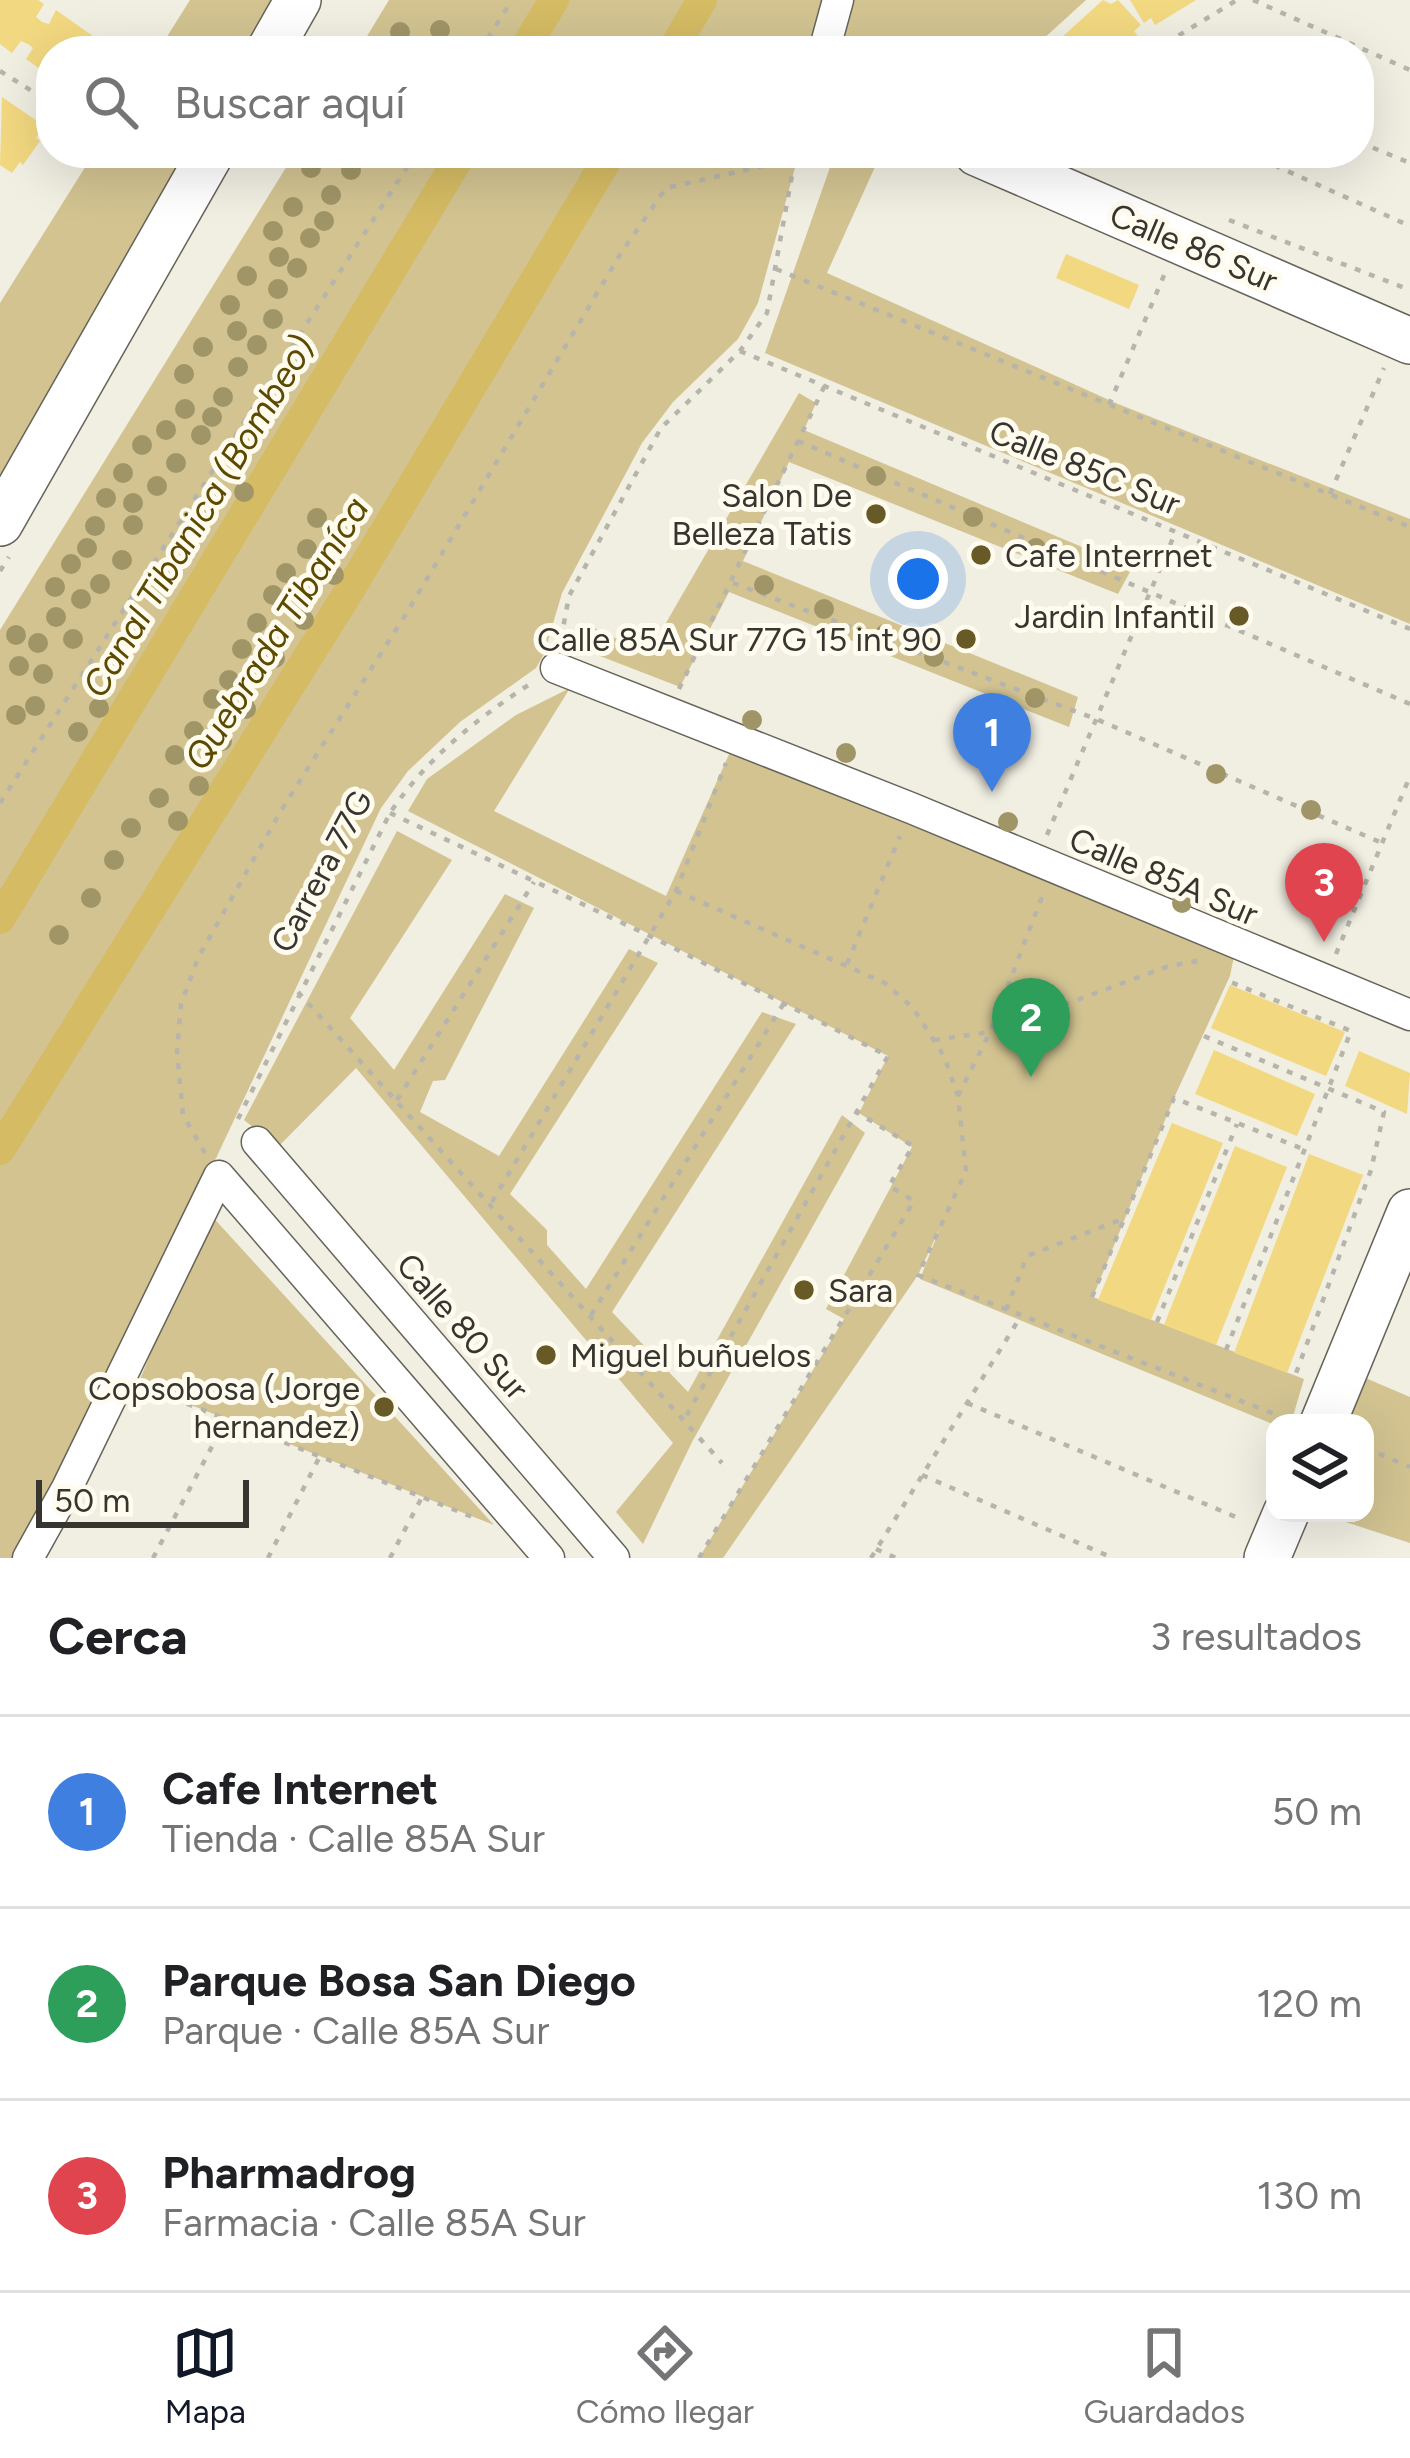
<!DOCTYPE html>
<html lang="es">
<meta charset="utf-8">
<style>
body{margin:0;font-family:Figtree,sans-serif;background:#f6f6f6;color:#202124}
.controls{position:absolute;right:36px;bottom:36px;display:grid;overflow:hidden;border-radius:24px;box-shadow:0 12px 48px #0002}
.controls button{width:108px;height:108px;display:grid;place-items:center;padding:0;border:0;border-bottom:3px solid #e0e0e0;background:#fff;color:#202124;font:60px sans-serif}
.scale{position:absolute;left:36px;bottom:30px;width:213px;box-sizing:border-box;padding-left:12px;border:6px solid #363530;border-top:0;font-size:33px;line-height:42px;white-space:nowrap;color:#363530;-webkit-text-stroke:9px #fffbef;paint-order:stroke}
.you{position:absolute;left:918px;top:579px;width:42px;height:42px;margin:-30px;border:9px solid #fff;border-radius:50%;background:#1a73e8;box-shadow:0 0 0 18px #1a73e833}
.badge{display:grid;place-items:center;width:78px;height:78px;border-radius:50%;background:#111827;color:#fff;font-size:39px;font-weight:700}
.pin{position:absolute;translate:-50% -99px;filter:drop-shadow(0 3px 6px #0008)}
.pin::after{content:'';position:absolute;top:63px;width:42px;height:36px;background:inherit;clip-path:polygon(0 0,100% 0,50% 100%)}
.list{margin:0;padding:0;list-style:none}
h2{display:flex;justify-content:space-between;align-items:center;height:156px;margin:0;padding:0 48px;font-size:51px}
h2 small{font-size:39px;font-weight:400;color:#757577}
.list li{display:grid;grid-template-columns:78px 1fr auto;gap:36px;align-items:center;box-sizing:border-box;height:192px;padding:0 48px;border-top:3px solid #e0e0e0}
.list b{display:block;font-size:45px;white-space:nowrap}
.list p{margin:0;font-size:39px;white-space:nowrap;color:#757577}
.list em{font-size:39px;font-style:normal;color:#757577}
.icon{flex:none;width:66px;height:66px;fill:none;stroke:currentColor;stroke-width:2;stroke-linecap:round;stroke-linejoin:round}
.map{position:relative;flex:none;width:1410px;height:1558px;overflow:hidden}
.search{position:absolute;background:#fff;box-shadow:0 12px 48px #0002;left:36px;right:36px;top:36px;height:132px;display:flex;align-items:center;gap:30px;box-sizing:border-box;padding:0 42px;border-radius:48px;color:#757577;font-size:45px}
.sheet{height:732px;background:#fff}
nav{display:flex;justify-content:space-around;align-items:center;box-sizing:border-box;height:168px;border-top:3px solid #e0e0e0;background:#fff;font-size:33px;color:#757577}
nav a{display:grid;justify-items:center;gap:6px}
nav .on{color:#111827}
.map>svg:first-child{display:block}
</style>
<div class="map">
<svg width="1410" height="1558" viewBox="0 0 1410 1558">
<rect width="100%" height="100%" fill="#f1eee2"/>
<path fill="#d2c391" d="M190 0H279L249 51H158Z
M389 0H1086L1030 51H358Z
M94 153H190L0 480V303Z
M295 153H799L758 303 738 339 673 402 642 443 562 593 544 654 536 668 460 722 408 771 381 808C262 1058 147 1309 26 1558H0V630Z
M835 153H868L879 158 827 273 1118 404 1410 519V624L765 353Z
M799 393 816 403 804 430 1132 568 1118 594 789 462 743 561 1078 697 1069 727 729 592 680 687 587 651 584 623 648 654Z
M570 688 494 811 666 896 730 752 1234 956 1230 976 1174 1098 1093 1297 1304 1379 1291 1423 1275 1425 920 1279 940 1228 918 1275 723 1558H699L844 1319 826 1309 912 1147 859 1113 888 1056 408 811 427 779 516 715Z
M397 831 452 860 350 1018 394 1070 505 894 534 908 445 1080 433 1081 420 1112 499 1156 629 949 658 963 510 1194 547 1230V1245L586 1289 762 1012 796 1024 612 1312 688 1392 842 1115 865 1133 692 1442 643 1544 616 1512 673 1443 356 1068 278 1147 244 1120Z
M209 1213 494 1525 138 1384Z
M1363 1377 1410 1397V1543L1318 1513H1365V1423H1346Z"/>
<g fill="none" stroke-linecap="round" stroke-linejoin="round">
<path stroke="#d4bb64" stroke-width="30" d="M523 51 554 0
M672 51 702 0
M0 919 462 153
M0 1150 351 588 611 153"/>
</g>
<path fill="#f2d881" d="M0 0H38L44 4 36 17 42 22 49 24 56 10 97 39 90 51H51V77L26 59 33 48 28 44 21 41 12 53 0 44Z
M1103 0 1111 4 1118 0 1141 25 1134 31 1140 39 1127 51H1060L1068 43 1062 37Z
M1130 0H1196L1155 25 1151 18 1144 23Z
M2 97 43 125 36 138 40 141 23 165 20 162 12 173 0 165Z
M1066 254 1139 285 1129 309 1056 278Z
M1230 985 1345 1032 1326 1076 1211 1028Z
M1214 1050 1315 1094 1297 1136 1195 1094Z
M1359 1051 1410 1073 1407 1114 1345 1086Z
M1172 1123 1223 1143 1151 1320 1098 1300Z
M1235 1146 1287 1167 1216 1345 1164 1325Z
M1309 1154 1363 1175 1287 1373 1234 1353Z"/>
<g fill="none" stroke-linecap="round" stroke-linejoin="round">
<g stroke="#666359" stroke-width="33">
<path id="street" d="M824 51 838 0
M556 668 911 808 1410 1015
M257 1142 614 1558
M28 1558 67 1488 219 1176 549 1558"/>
</g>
<g stroke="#666359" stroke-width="48">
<path id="secondary" d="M269 51 298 0
M977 153 1410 341
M0 523 211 153
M1323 1423 1410 1212
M1267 1558 1286 1513"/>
</g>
<path stroke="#b7b5ab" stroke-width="4.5" stroke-dasharray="6 9" stroke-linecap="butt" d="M1253 0 1410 70
M480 51 512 0
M1153 51 1237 0
M0 71 51 103
M1359 142 1410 163
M1247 153 1410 226
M1229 220 1410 290
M776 269 1410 527
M740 351 1410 629
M1109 405 1165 273
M798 441 1410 704
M1330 494 1384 368
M0 571 9 557
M733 583 1096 719 1382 843
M561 639 569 596 661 428 740 351 767 313 796 153
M679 689 825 385
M0 803 416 153
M390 813 650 936 888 1056 684 1420
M1047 835 1176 531
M676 891 885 983 913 1008 944 1056 958 1096 966 1171 918 1275 1285 1418
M1336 954 1410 776
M847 964 900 836
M298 992 722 1463
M1204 1036 1384 1112 1371 1170 1295 1376
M934 1040 990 1032 1169 966 1203 960
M958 1096 990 1032 1044 892
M397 1100 534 882
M238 1119 390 813C427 758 475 720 530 684
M205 1153 183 1115 177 1052 181 1004 198 958 282 809 406 614 621 253 666 188 794 159
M492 1202 676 891 726 763
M1092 1297 1174 1098 1303 1149
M1006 1310 1027 1256 1125 1218
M591 1315 784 1003
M1157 1322 1237 1124
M1226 1350 1351 1031 1228 981
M145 1387 475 1518
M967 1403 1243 1520
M1365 1448 1410 1467
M922 1475 1113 1558
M876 1549 896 1558
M153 1558 226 1420
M268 1558 320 1456
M390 1558 422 1497
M699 1558 914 1201 889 1186 913 1146 858 1113
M871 1558 1021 1316"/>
<use href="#street" stroke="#fff" stroke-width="30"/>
<use href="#secondary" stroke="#fff" stroke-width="45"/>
</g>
<g fill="#a09567">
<circle cx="440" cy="30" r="10"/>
<circle cx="400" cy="32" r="10"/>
<circle cx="311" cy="168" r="10"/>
<circle cx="351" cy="170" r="10"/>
<circle cx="331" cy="195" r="10"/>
<circle cx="293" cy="207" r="10"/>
<circle cx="324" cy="221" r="10"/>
<circle cx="273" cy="231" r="10"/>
<circle cx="310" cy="238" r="10"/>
<circle cx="279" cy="257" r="10"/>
<circle cx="297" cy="268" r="10"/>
<circle cx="247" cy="276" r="10"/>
<circle cx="278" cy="289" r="10"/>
<circle cx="230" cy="305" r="10"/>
<circle cx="273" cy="319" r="10"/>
<circle cx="237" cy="331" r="10"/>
<circle cx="257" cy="345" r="10"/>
<circle cx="203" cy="347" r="10"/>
<circle cx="238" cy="367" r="10"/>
<circle cx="184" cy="374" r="10"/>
<circle cx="223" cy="397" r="10"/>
<circle cx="185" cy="409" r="10"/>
<circle cx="212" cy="417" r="10"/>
<circle cx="166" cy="430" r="10"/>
<circle cx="201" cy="435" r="10"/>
<circle cx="142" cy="445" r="10"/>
<circle cx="176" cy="463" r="10"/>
<circle cx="123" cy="473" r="10"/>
<circle cx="876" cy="476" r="10"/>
<circle cx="157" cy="486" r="10"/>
<circle cx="244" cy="492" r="10"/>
<circle cx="106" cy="498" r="10"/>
<circle cx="133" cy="503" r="10"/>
<circle cx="973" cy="517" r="10"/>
<circle cx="317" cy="518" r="10"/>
<circle cx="133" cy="525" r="10"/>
<circle cx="95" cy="526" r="10"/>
<circle cx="87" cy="548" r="10"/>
<circle cx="1036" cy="548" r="10"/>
<circle cx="307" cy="549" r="10"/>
<circle cx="122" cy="560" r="10"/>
<circle cx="71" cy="564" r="10"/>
<circle cx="286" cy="573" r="10"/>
<circle cx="334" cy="575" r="10"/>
<circle cx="100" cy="584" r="10"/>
<circle cx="764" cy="585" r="10"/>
<circle cx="55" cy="587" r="10"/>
<circle cx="273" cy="595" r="10"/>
<circle cx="81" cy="599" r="10"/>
<circle cx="824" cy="609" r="10"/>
<circle cx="56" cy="617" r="10"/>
<circle cx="304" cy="620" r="10"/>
<circle cx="257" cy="623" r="10"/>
<circle cx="885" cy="634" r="10"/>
<circle cx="16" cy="635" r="10"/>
<circle cx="73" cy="639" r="10"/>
<circle cx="38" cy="643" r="10"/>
<circle cx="242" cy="649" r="10"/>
<circle cx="934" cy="657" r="10"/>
<circle cx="275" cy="658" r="10"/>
<circle cx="19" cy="666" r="10"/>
<circle cx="43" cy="674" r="10"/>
<circle cx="229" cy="680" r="10"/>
<circle cx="1035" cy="698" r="10"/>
<circle cx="213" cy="699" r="10"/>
<circle cx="35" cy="706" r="10"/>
<circle cx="99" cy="708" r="10"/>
<circle cx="246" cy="709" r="10"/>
<circle cx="16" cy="715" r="10"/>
<circle cx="752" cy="720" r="10"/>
<circle cx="194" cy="731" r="10"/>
<circle cx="78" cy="732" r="10"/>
<circle cx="222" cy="741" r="10"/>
<circle cx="846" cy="753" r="10"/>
<circle cx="175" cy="755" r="10"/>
<circle cx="1216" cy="774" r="10"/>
<circle cx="199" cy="786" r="10"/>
<circle cx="159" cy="798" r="10"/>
<circle cx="1311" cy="810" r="10"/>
<circle cx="178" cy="821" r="10"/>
<circle cx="1008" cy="822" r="10"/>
<circle cx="131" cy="828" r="10"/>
<circle cx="114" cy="860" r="10"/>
<circle cx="91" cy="898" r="10"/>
<circle cx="1182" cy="903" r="10"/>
<circle cx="59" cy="935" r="10"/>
</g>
<g fill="#685a27" stroke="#fffbef" stroke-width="4.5">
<circle cx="876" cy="514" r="12"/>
<circle cx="981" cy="555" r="12"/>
<circle cx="1239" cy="616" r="12"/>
<circle cx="966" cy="639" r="12"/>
<circle cx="804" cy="1290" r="12"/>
<circle cx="546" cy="1355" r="12"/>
<circle cx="384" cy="1407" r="12"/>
</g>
<g text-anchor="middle" stroke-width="10" stroke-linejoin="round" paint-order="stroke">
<g font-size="33" fill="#363530" stroke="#fffbef">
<text transform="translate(1194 247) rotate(23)" y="12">Calle 86 Sur</text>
<text transform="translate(1085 467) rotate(22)" y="12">Calle 85C Sur</text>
<text transform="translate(321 871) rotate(-62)" y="12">Carrera 77G</text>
<text transform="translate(1164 876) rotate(23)" y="12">Calle 85A Sur</text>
<text transform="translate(463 1326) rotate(49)" y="12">Calle 80 Sur</text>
</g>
<g font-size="33" fill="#363530" stroke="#fffbef" text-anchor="end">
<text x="852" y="507">Salon De<tspan x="852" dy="38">Belleza Tatis</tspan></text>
<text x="1005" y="567" text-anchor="start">Cafe Interrnet</text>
<text x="1215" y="628">Jardin Infantil</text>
<text x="942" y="651">Calle 85A Sur 77G 15 int 90</text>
<text x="828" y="1302" text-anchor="start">Sara</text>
<text x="570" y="1367" text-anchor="start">Miguel buñuelos</text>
<text x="360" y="1400">Copsobosa (Jorge<tspan x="360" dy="38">hernandez)</tspan></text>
</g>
<g font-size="36" font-style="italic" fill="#5c4a01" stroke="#fffbef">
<text transform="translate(198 516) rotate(-59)" y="13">Canal Tibanica (Bombeo)</text>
<text transform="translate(276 633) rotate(-58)" y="13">Quebrada Tibaníca</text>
</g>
</g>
</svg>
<div class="controls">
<button><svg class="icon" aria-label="layers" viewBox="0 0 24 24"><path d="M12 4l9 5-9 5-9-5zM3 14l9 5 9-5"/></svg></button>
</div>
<div class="scale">50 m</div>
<div class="you"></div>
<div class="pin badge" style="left:992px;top:792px;background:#3f7fe0">1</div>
<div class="pin badge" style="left:1031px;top:1077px;background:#2e9e5b">2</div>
<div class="pin badge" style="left:1324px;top:942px;background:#e0444e">3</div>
<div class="search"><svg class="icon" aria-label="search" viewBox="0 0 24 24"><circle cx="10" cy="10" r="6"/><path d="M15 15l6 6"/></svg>Buscar aquí</div>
</div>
<section class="sheet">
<h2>Cerca<small>3 resultados</small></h2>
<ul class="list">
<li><span class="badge" style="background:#3f7fe0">1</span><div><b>Cafe Internet</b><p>Tienda · Calle 85A Sur</p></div><em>50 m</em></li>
<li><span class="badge" style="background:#2e9e5b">2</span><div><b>Parque Bosa San Diego</b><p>Parque · Calle 85A Sur</p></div><em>120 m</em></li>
<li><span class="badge" style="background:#e0444e">3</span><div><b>Pharmadrog</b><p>Farmacia · Calle 85A Sur</p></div><em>130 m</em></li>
</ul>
</section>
<nav>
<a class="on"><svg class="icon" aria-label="map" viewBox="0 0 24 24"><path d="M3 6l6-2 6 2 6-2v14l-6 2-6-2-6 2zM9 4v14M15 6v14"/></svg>Mapa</a>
<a><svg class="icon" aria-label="directions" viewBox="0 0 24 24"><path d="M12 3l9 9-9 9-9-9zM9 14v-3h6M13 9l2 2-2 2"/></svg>Cómo llegar</a>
<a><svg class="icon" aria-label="saved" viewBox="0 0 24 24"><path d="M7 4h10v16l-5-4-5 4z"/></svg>Guardados</a>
</nav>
